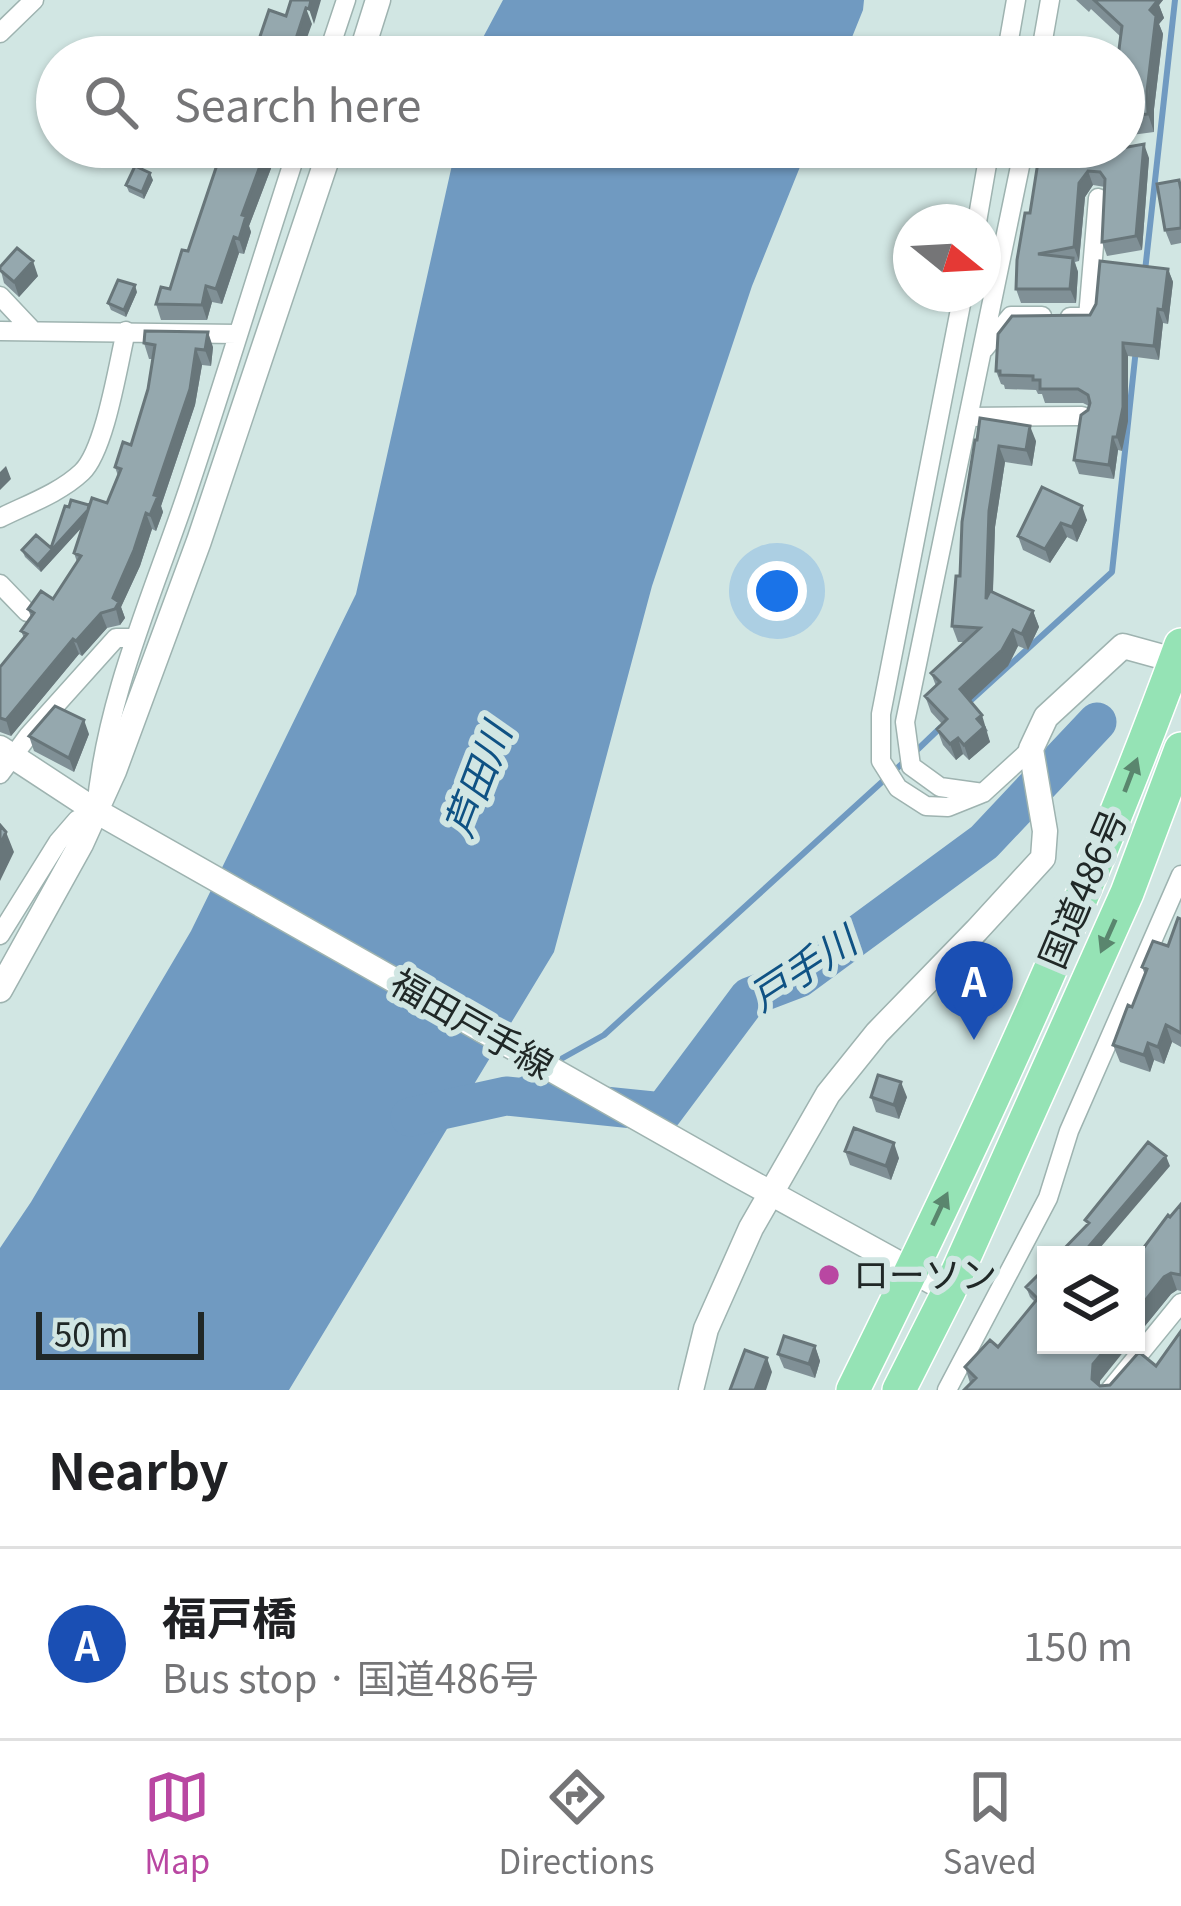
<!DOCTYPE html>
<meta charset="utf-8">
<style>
body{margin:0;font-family:Georgia,"Noto Sans JP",serif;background:#f6f6f6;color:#202124}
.controls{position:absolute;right:36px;bottom:36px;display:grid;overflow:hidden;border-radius:0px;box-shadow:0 3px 9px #0004}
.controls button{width:108px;height:108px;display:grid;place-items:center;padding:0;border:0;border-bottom:3px solid #e0e0e0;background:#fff;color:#202124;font:60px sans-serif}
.compass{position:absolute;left:893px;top:204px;width:108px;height:108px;border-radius:50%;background:#fff;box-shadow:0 3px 9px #0004;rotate:108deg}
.scale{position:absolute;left:36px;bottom:30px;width:168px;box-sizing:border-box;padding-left:12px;border:6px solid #202827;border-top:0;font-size:33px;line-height:42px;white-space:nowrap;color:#202827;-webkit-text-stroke:9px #d1e6e3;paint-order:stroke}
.you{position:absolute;left:777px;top:591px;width:42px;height:42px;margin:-30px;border:9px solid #fff;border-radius:50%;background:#1a73e8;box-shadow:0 0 0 18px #1a73e833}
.badge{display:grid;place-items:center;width:78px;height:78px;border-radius:50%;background:#b947a2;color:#fff;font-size:39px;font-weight:700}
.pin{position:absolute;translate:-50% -99px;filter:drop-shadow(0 3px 6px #0008)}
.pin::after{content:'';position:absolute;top:63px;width:42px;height:36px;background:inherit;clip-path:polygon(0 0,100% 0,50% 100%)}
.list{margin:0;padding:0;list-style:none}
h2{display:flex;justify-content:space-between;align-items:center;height:156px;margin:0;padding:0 48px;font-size:51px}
h2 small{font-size:39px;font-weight:400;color:#757577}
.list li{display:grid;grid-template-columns:78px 1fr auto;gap:36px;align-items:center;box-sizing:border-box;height:192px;padding:0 48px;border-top:3px solid #e0e0e0}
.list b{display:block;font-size:45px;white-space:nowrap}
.list p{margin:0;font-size:39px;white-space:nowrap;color:#757577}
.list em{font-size:39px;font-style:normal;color:#757577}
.icon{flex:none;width:66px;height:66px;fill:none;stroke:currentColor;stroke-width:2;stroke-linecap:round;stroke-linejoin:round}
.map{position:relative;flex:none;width:1181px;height:1390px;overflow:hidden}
.search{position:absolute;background:#fff;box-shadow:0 3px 9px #0004;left:36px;right:36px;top:36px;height:132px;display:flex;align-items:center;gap:30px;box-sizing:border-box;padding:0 42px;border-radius:66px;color:#757577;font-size:45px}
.sheet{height:348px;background:#fff}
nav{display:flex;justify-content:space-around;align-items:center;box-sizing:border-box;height:168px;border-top:3px solid #e0e0e0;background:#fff;font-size:33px;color:#757577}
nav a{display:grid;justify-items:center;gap:6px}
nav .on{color:#b947a2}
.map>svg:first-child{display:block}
</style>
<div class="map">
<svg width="1181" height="1390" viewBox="0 0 1181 1390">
<rect width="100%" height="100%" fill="#d1e6e3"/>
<path fill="#709ac1" d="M503 0H864L863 10 844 57H476L479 45Z
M456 147H808L752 286 652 586 554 952 289 1390H0V1248L31 1202 191 931 356 594Z"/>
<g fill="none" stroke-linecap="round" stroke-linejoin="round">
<path stroke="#709ac1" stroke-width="6" d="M1145 271 1175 0
M968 703 1112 572 1136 349
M915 752 940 728
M552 1064 604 1035 905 761
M458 1101 507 1088 540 1070"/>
<path stroke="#709ac1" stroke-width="39" d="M410 1117 506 1096 663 1112 749 997 799 978 984 842 1097 722"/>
<g stroke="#9eb3b0" stroke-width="21">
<path id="street" d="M0 33 34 0
M327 57 346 0
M1006 57 1016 0
M1040 57 1050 0
M977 222 990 147
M963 294 881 714V761L898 788 926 806 948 807 983 793 1031 749
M0 296 33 331
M1070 317H1088L1098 198
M0 331 237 334
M984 349 1011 316H1042
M968 417 1082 416
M0 518C26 505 60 493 82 472 105 450 118 365 126 331
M0 584 27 612
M0 774 28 736 116 638H135
M983 793 940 787 911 766 905 722 1024 147
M0 935 58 842 77 820 96 811C105 701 151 599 186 496 225 380 260 263 298 147
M947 1390 1048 1198 1069 1131 1181 875
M1110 1390 1181 1303"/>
</g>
<g stroke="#9eb3b0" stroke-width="27">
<path id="secondary" d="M360 57 378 0
M0 748 96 811 736 1174 949 1291
M0 990 81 844 114 771 199 541 331 147
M691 1390 706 1329 751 1228 828 1094 877 1033 977 930 1043 858 1045 831 1031 749 1046 717 1123 646 1181 662"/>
</g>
<g stroke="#fff" stroke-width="36">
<path id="highway" d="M853 1390C973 1147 1088 900 1181 645
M899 1390 949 1291 1127 893 1181 749"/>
</g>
<use href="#street" stroke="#fff" stroke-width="18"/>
<use href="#secondary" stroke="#fff" stroke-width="24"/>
<use href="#highway" stroke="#95e3b5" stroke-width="33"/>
</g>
<path fill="#809096" d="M1076 0H1163L1159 5 1164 18 1159 24 1163 34 1154 109V132L1124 136V57L1121 37 1091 9 1089 12Z
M223 147H277L278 150 249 226 251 232 244 254 239 253 222 304 212 302 207 320H161L156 304 170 289 188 251Z
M1149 158 1142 250 1107 256 1102 242 1105 187 1093 185 1085 197 1079 261 1075 262 1078 272 1076 303H1021L1016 289 1030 213 1060 162Z
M153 180 144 199 129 192 126 185Z
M1181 186V243L1171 245 1165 230Z
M0 267 38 276 19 297 4 283Z
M1168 269 1173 282 1168 324 1163 323 1159 360 1128 356V421L1122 451 1118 450 1114 479 1079 474 1074 460 1089 406 1083 403H1045L1042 394H1038L1036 390 1005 389 1004 385 1001 384 996 371Z
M137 292 126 317 111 310 108 303Z
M144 343 213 347 211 366 202 365 195 405 161 506 163 512 156 531 152 529 140 566 121 607 125 618 120 625 107 628 82 656 79 654 11 736 0 732V667L24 638 21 631 31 617 28 609 53 599 77 562 74 553 83 526 41 572 25 557 22 550 51 548 69 507 107 503 118 476 115 467 131 445 148 389 153 359H149Z
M975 440 1036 441 1032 466 1005 462 995 527 993 592 1033 611 1039 627 1028 650 1018 646 1008 666 970 701 988 731 986 732 990 742 969 760 963 754 956 760 943 745 937 729 942 724 931 712 925 696 936 686 931 673 965 642H958L952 626 960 576Z
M1042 487 1087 520 1077 542 1067 537 1050 563 1023 550 1018 536Z
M89 734 74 772 34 751 29 736Z
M1181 919V1047L1172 1042 1164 1064 1154 1060 1150 1072 1120 1062 1113 1045 1132 1007 1145 975 1142 967 1168 946Z
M871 1097H907L899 1119 876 1112Z
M845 1151 899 1158 891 1180 850 1165Z
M1181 1204V1291L1177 1290 1171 1294 1136 1337V1258Z
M1046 1267V1345L1100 1381V1386L1181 1390 970 1383 965 1367 998 1347 1035 1302 1030 1297 1026 1287Z
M815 1346 820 1361 815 1378 784 1368 778 1354Z"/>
<path fill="#68767a" d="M311 0H321L314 24 309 9Z
M1151 0H1163L1159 5 1164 18 1159 24 1163 34 1154 109V132L1148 114Z
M306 8 312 24 300 57H290Z
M1144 144 1149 158 1142 250 1136 236Z
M267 147H277L278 150 249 226 251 232 244 254 239 239 242 215Z
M1088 171 1093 185 1085 197 1079 261 1074 247 1079 183Z
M150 173 153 180 144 199 142 192Z
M234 237 239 253 222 304 216 289Z
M1073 258 1078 272 1076 303 1070 289Z
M33 261 38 276 19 297 14 282Z
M1168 269 1173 282 1168 324 1163 310Z
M135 285 137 292 126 317 124 310Z
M206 286 212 302 207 320 202 305Z
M1158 309 1163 323 1159 360 1154 346Z
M208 332 213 347 211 366 205 350Z
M1123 343 1128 356V421L1122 451 1117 437Z
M196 349 202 365 195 405 161 506 163 512 156 531 150 515 154 495Z
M1030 426 1036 441 1032 466 1026 450Z
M1113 437 1118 450 1114 479 1109 465Z
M999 446 1005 462 995 527 992 615 986 599 989 511Z
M6 466 11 479 0 490V472Z
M92 506 95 513 41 572 38 565Z
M1082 506 1087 520 1077 542 1072 527Z
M146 513 152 529 140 566 121 607 125 618 120 625 113 598Z
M1061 523 1067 537 1050 563 1045 549Z
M1033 611 1039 627 1028 650 1022 634Z
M101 613 107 628 82 656 76 641Z
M1013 630 1018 646 1008 666 966 705 960 689Z
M73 639 79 654 11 736 6 720Z
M982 715 990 742 969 760 964 745 977 719Z
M84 720 89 734 74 772 69 758Z
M958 738 963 754 956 760 950 744Z
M6 832 14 852 0 881V845Z
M1166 1025 1172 1042 1164 1064 1158 1047Z
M1148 1043 1154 1060 1150 1072 1144 1055Z
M901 1082 907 1097 899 1119 894 1105Z
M894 1143 899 1158 891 1180 886 1166Z
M1166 1156 1170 1166 1094 1255H1086L1085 1251Z
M1171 1273 1177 1290 1171 1294 1136 1337V1312L1164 1277Z
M1109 1345H1129L1100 1381 1099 1390 1092 1379 1093 1364Z
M815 1346 820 1361 815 1378 809 1364Z
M767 1358 772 1372 766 1390H755Z"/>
<path fill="#95a8ae" stroke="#68767a" stroke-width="3" d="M291 0H311L309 9 306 8 290 57H253L269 10 286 16Z
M1094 0H1158L1150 10 1156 16 1147 91 1148 114 1124 117V57H1118L1122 26Z
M1144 144 1136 236 1102 242 1105 179 1100 172 1088 171 1079 183 1074 247 1038 254 1073 258 1070 289H1016L1017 260 1025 213H1030L1038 162H1060L1061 159Z
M223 147H267L242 215 246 216 239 239 234 237 216 289 206 286 202 305 156 304 161 287 170 289 182 250 188 251Z
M135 166 150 173 142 192 126 185Z
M1179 180 1181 190V228L1165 230 1157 184Z
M17 248 33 261 14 282 0 270V267Z
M1100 261 1168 269 1163 310 1158 309 1154 346 1123 343V407L1117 437H1113L1109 465 1074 460 1081 415 1088 410 1090 403 1088 395 1078 389H1040V380H1033V376L1000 375V371H996L998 334 1012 316 1090 315 1096 304Z
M118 280 135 285 124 310 108 303Z
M145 331 208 332 205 350 196 349 190 389 154 495 158 496 150 515 146 513 134 550 113 598 119 602 115 609 101 613 76 641 73 639 6 720 0 718V667L27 634 21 631 34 613 28 609 41 591 53 599 81 556 74 553 92 498 107 503 121 469 115 467 123 442 131 445 148 389 155 345 144 343Z
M980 418 1030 426 1026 450 999 446 989 511 986 599 990 591 1033 611 1022 634 1013 630 1002 650 960 689 982 715 977 719 984 727 964 745 958 738 950 744 937 729 947 719 925 696 940 682 931 673 980 628 952 626 956 576H960L962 522 975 440H977Z
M1042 487 1082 506 1072 527 1061 523 1045 549 1018 536Z
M71 500 89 505 88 510 38 565 22 550 36 535 51 548 65 506 69 507Z
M55 706 84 720 69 758 29 736Z
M0 825 6 832 0 845Z
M1178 918 1181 919V1033L1166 1025 1158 1047 1148 1043 1144 1055 1113 1045 1128 1005 1132 1007 1147 969 1142 967 1153 941 1168 946Z
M878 1075 901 1082 894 1105 871 1097Z
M854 1128 894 1143 886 1166 845 1151Z
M1148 1142 1166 1156 1085 1251 1087 1253 1086 1255H1058L1089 1223 1085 1220Z
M1181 1204V1275L1171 1273 1164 1277 1136 1312V1258L1168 1215 1170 1217Z
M1046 1267V1295L1043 1292 1037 1298 1026 1287Z
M1043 1292 1046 1295V1345H1109L1093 1364 1092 1379 1100 1386 1110 1385 1139 1352 1156 1366 1181 1331V1390H964L976 1378 965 1367 990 1340 998 1347Z
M784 1336 815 1346 809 1364 778 1354Z
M745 1350 767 1358 755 1390H730Z"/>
<defs><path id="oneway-solid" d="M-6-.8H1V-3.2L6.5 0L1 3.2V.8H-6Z" transform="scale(3)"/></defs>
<g fill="#5a866e">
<use href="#oneway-solid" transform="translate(1131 775) rotate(-69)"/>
<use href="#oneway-solid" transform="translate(1108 936) rotate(114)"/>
<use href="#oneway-solid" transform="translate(940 1209) rotate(-65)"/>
</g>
<circle fill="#b947a2" stroke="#d1e6e3" stroke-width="4.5" cx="829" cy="1275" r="12"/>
<g text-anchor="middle" stroke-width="12" stroke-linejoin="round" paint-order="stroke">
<g font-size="36" fill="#202827" stroke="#d1e6e3">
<text transform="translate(1083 889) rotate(-67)" y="13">国道486号</text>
<text transform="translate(472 1024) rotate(30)" y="13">福田戸手線</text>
</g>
<g font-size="36" fill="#202827" stroke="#d1e6e3" text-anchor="start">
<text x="853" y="1288">ローソン</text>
</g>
<g font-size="39" font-style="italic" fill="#0f5284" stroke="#d1e6e3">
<text transform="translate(478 780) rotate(-69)" y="14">芦田川</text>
<text transform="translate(803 969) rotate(-33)" y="14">戸手川</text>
</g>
</g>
</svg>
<div class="controls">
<button><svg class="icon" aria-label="layers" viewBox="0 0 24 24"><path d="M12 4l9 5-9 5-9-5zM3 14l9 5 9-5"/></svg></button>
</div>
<svg class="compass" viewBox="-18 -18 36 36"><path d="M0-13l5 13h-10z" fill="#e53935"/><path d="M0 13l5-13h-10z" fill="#757577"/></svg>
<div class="scale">50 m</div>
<div class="you"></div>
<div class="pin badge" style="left:974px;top:1040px;background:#1a4fb4">A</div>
<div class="search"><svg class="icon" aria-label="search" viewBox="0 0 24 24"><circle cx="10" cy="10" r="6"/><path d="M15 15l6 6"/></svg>Search here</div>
</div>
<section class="sheet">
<h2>Nearby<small></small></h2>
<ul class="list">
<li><span class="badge" style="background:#1a4fb4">A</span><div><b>福戸橋</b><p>Bus stop · 国道486号</p></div><em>150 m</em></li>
</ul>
</section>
<nav>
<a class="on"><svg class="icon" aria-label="map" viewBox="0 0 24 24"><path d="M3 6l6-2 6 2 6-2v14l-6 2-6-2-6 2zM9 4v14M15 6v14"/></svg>Map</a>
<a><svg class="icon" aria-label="directions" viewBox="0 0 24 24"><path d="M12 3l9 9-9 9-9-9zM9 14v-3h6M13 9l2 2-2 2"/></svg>Directions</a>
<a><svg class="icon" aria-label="saved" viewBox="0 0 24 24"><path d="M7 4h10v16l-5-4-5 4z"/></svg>Saved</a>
</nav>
